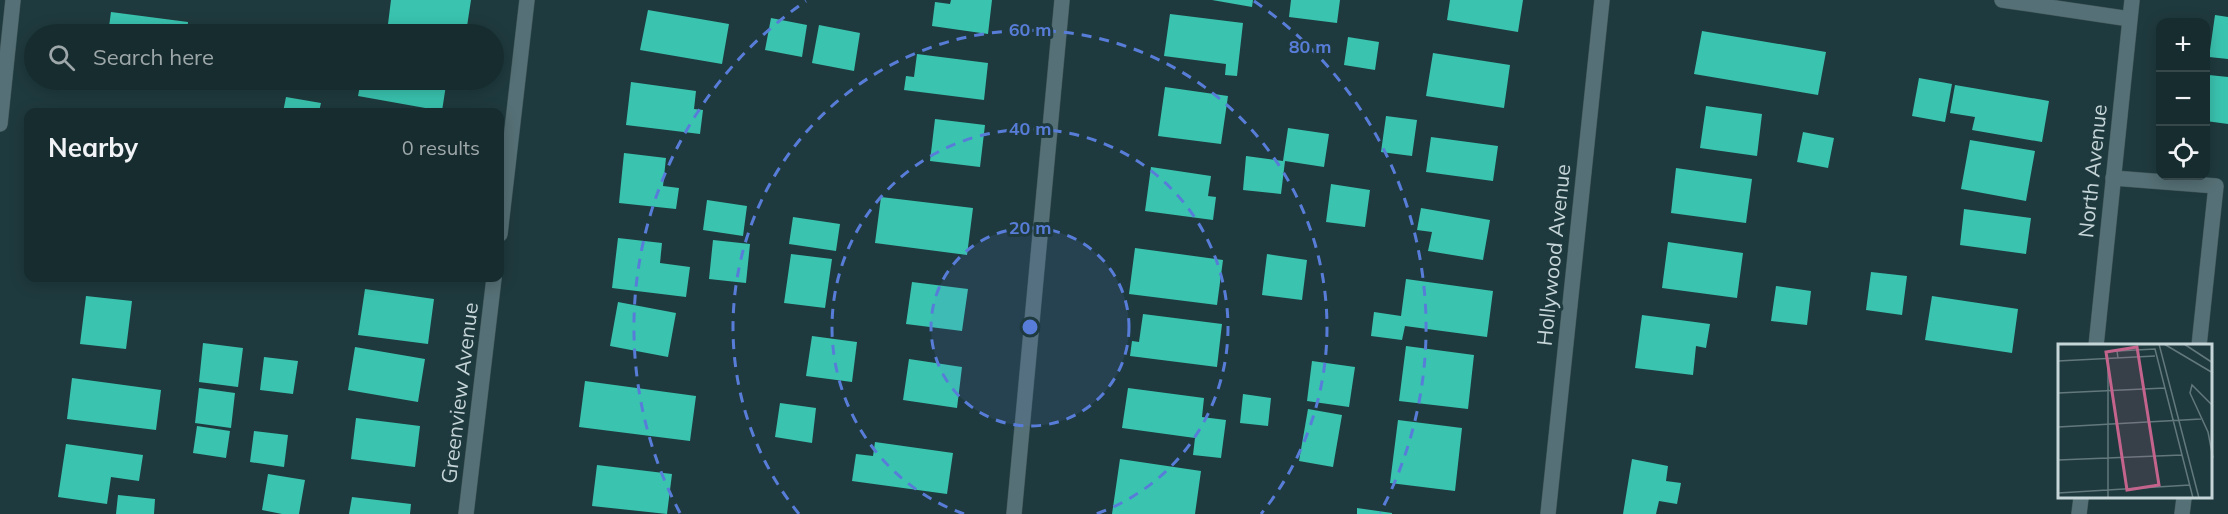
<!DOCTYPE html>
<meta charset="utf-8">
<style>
body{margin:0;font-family:Mulish,sans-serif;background:#203436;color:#f1f3f6}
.controls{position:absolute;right:18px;top:18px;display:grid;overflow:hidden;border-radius:12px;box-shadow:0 3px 15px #0003}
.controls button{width:54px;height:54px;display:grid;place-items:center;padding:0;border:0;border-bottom:2px solid #36484a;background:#172c2e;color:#f1f3f6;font:30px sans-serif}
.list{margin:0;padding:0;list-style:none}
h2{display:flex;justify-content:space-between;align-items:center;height:78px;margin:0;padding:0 24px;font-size:26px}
h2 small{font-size:20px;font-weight:400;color:#9ea7aa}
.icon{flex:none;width:33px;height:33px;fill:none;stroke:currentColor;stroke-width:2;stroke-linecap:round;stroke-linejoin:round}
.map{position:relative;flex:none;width:2228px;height:514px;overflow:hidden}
.search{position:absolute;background:#172c2e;box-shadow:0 3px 15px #0003;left:24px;top:24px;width:480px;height:66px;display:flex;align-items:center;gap:15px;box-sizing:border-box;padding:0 21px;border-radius:33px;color:#9ea7aa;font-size:22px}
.panel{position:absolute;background:#172c2e;box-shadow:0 3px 15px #0003;left:24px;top:108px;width:480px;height:174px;border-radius:12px}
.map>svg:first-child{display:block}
</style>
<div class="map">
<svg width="2228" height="514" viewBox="0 0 2228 514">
<rect width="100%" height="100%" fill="#1f3a3e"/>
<path fill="#3ac4b0" d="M391 0H471L466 33 388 24Z
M951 0H992L988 34 932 26 935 2 950 4Z
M1212 0H1253L1252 7Z
M1291 0H1340L1337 23 1289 17Z
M1450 0H1523L1518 32 1447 20Z
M648 10 729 24 722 64 640 50Z
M111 12 188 22 187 34H108Z
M1170 14 1243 23 1237 76 1225 75 1226 64 1164 56Z
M2215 15 2228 17V59L2209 57Z
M771 18 807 25 802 57 765 50Z
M819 25 860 33 854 71 812 63Z
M1702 31 1826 52 1818 95 1694 74Z
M1348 37 1379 42 1375 70 1344 65Z
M1433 53 1510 65 1504 108 1426 96Z
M917 54 988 63 984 100 904 90 906 76 914 77Z
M2209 75 2228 77V124L2206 121Z
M1919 78 1952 84 1945 122 1912 116Z
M361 80H420L446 85 442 111 358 96Z
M631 82 696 91 694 109 703 110 700 134 626 125Z
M1955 85 2049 101 2042 142 1972 130 1975 117 1950 113Z
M1165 87 1228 96 1221 144 1158 136Z
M286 97 321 103 319 112H283Z
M1706 106 1762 114 1757 156 1700 148Z
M1386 116 1417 120 1412 156 1381 152Z
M935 119 985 125 980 167 930 161Z
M1288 128 1329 134 1324 167 1285 161 1281 194 1243 190 1246 156 1283 161Z
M1803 132 1834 138 1828 168 1797 162Z
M1431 137 1498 146 1493 181 1426 172Z
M1970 140 2035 151 2026 201 1961 189Z
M624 153 666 158 663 186 679 188 676 209 619 203Z
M1151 167 1211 176 1208 196 1216 197 1213 220 1145 211Z
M1676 168 1752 179 1746 223 1671 213Z
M1331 184 1370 190 1365 227 1326 222Z
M881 197 973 208 967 255 875 243Z
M707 200 747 206 743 236 703 230Z
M1421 208 1490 220 1483 260 1428 251 1432 232 1417 230Z
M1964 209 2031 218 2026 254 1960 245Z
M793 217 840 224 836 251 789 244Z
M618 238 662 243 660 263 690 267 686 297 612 288Z
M713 240 750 244 746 283 709 279Z
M1668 242 1743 253 1737 298 1662 288Z
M1135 248 1223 260 1217 305 1129 294Z
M791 254 832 259 825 308 784 303Z
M1267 254 1307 260 1302 300 1262 295Z
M1871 272 1907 276 1902 315 1866 310Z
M1406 279 1493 291 1487 337 1405 326 1402 340 1371 336 1374 312 1401 316Z
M912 282 968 289 962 331 906 324Z
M1776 286 1811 291 1807 325 1771 321Z
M365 289 434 299 428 344 358 335Z
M86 296 132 301 126 349 80 344Z
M1932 296 2018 309 2012 353 1925 340Z
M618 302 676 313 668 357 610 346Z
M1143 314 1222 324 1217 367 1130 356 1132 341 1139 342Z
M1642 315 1710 324 1706 348 1696 346 1693 375 1635 368Z
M812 336 857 342 852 382 806 376Z
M203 343 243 348 238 387 199 382Z
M1406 346 1474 355 1468 409 1399 401Z
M355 347 425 359 418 402 348 390Z
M264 357 298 361 293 394 260 390Z
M909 359 962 367 957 408 903 400Z
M1312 361 1355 367 1349 407 1307 401Z
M72 378 161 390 156 430 67 419Z
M585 381 696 396 690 441 579 427Z
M199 388 235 393 231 428 195 423Z
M1128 388 1204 398 1202 417 1226 420 1221 458 1193 455 1195 438 1122 428Z
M1243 394 1271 398 1268 426 1240 423Z
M780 403 816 408 812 443 775 437Z
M1308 409 1342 415 1333 467 1299 461Z
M356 418 420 426 415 467 351 459Z
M1398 420 1462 428 1455 491 1390 483Z
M197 426 230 431 226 458 193 453Z
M254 431 288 435 284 467 250 462Z
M875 442 953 453 947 494 852 481 856 454 873 456Z
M66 444 143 455 139 481 111 477 107 504 58 497Z
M1120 459 1201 471 1195 514H1112Z
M1632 459 1668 466 1666 481 1681 483 1677 504 1659 501 1656 514H1623Z
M597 465 672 474 667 514 592 506Z
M268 474 305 480 299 514H282L262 510Z
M118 495 155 499 154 514H116Z
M352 497 411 504 410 514H349Z
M1357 508 1392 513V514H1357Z"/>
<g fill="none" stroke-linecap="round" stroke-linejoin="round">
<g stroke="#40575b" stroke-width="16">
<path id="service" d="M2113 178 2216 186 2199 346
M2182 514 2184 498"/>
</g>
<g stroke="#40575b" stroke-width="16">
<path id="minor" d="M2002 0 2130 19
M0 124 13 0
M500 234 527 0
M2096 346 2132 0
M466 514 494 278
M1014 514 1062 0
M1548 514 1602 0
M2079 514 2081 498"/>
</g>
<use href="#service" stroke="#557076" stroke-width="15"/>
<use href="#minor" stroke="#557076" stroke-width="15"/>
</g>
<circle cx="1030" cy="327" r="99" fill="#587dd8" fill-opacity=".12"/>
<g fill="none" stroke="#587dd8" stroke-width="3" stroke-dasharray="10 8">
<circle cx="1030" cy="327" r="99"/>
<path d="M964 514A198 198 0 1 1 1096 514"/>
<path d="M799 514A297 297 0 1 1 1261 514"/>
<path d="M680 513A396 396 0 0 1 806 1M1254 1A396 396 0 0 1 1380 513"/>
</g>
<g text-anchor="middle" stroke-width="6" stroke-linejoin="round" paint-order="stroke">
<g font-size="21" fill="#c6d5d8" stroke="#1f3a3e">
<text transform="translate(2093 171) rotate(-84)" y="7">North Avenue</text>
<text transform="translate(1554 255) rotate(-84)" y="7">Hollywood Avenue</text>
<text transform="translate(460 393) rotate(-83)" y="7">Greenview Avenue</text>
</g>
</g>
<g transform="translate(2058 344)">
<rect width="154" height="154" fill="#1f3a3e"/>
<path fill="none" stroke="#62787c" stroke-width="1.5" d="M101 0 141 154M106 0 155 29M126 0 155 19M50 14V154M60 14 59 7 97 5 135 154M0 17 97 12M0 49 107 44M155 62 134 41 132 49 150 88 155 114M0 83 143 75M0 116 124 111M0 149 132 141"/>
<path fill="#c4648d" fill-opacity="0.15" stroke="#c4648d" stroke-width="3" d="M79 3 101 141 69 146 48 8Z"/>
<rect width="154" height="154" fill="none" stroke="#c6d5d8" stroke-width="3"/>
</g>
<circle cx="1030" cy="327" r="9" fill="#587dd8" stroke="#1f3a3e" stroke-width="3"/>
<g font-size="18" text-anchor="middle" font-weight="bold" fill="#587dd8" stroke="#1f3a3e" stroke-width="6" stroke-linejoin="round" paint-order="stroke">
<text x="1030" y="36">60 m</text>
<text x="1310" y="53">80 m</text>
<text x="1030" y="135">40 m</text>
<text x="1030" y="234">20 m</text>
</g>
</svg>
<div class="controls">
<button>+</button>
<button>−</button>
<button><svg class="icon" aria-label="locate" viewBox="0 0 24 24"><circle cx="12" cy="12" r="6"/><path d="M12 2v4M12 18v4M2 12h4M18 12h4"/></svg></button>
</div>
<div class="search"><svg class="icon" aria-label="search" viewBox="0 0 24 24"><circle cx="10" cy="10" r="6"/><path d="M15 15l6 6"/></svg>Search here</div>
<section class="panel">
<h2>Nearby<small>0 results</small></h2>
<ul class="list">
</ul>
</section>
</div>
